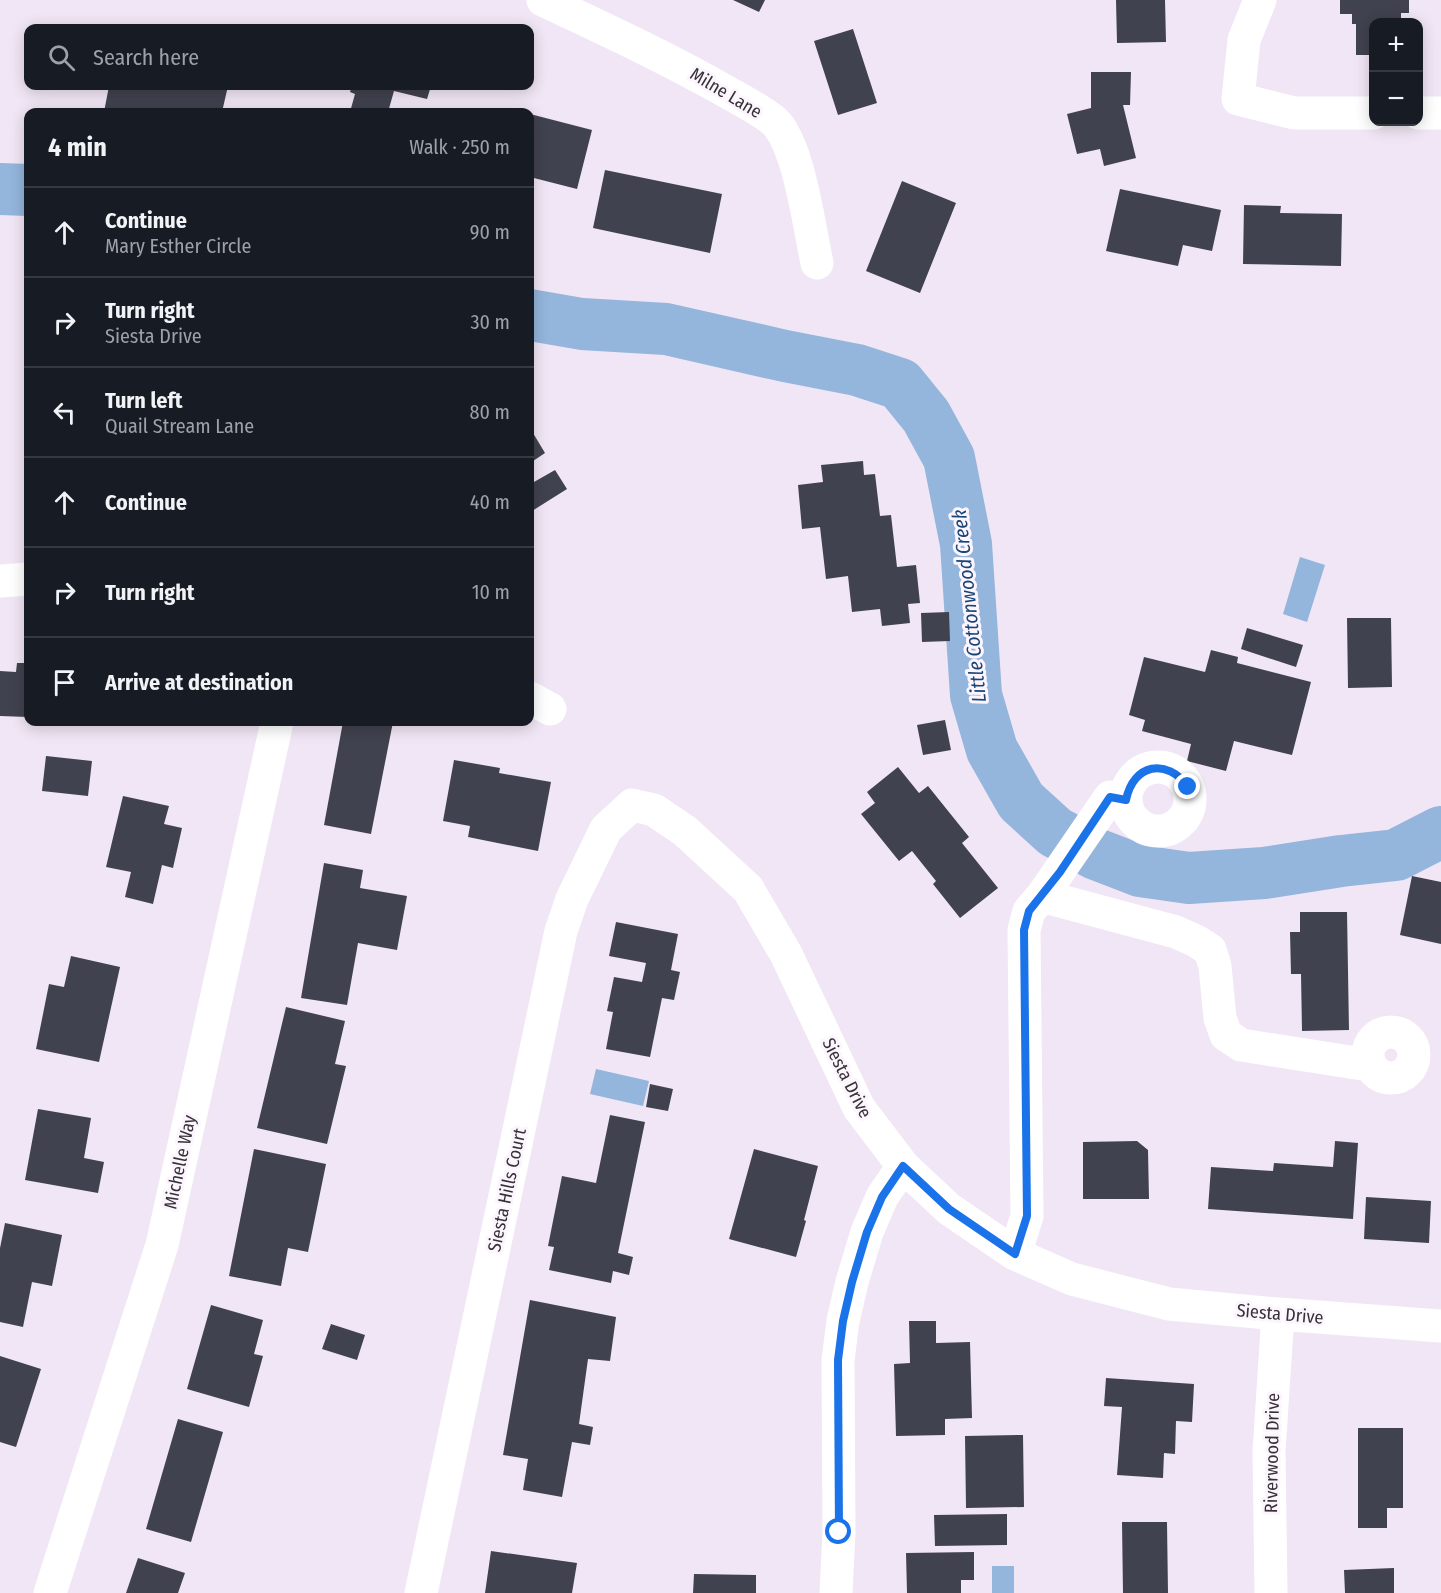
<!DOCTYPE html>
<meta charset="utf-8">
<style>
body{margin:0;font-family:"Fira Sans Condensed",sans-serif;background:#242831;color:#f1f3f6}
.controls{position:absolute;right:18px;top:18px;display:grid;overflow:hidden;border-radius:12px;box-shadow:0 3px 15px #0003}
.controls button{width:54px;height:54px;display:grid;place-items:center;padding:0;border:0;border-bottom:2px solid #363941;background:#171b24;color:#f1f3f6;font:30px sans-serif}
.stop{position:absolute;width:18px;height:18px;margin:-14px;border:4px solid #1a73e8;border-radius:50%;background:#fff}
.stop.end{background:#1a73e8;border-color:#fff;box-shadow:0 2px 6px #0008}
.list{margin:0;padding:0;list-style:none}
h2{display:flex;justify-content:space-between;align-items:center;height:78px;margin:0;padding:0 24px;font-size:26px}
h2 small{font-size:20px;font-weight:400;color:#9ea1a6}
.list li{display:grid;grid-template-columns:39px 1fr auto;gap:18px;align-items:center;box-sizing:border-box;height:90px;padding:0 24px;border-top:2px solid #363941}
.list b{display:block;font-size:22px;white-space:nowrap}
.list p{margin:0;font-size:20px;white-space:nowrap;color:#9ea1a6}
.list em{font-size:20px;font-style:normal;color:#9ea1a6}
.icon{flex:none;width:33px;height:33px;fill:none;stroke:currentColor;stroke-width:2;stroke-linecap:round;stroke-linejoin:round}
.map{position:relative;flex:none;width:1441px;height:1593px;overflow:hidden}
.search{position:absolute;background:#171b24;box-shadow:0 3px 15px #0003;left:24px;top:24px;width:510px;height:66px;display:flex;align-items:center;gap:15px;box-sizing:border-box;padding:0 21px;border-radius:12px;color:#9ea1a6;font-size:22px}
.panel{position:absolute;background:#171b24;box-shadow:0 3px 15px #0003;left:24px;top:108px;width:510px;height:618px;border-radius:12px}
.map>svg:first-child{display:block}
</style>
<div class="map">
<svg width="1441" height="1593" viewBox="0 0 1441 1593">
<rect width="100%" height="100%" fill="#f1e6f5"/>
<path fill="#94b5dc" d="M1300 557 1325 565 1307 622 1283 614Z
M596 1069 649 1081 643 1106 590 1094Z
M992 1566H1014V1593H992Z"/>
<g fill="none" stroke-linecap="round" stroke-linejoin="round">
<path stroke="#94b5dc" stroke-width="52" d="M0 189 28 190
M530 315 582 324 666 329 785 356 857 370 900 384 926 416 949 458 966 544 976 695 992 750 1021 801 1055 832 1096 854 1140 871 1189 878 1264 873 1341 861 1396 855 1441 832"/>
</g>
<path fill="#41424f" d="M733 0H765L759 12Z
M1116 0H1165L1166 42 1117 43Z
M1340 0H1409V13H1401V22H1374V55H1356V24H1352V14H1340Z
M853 29 877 103 838 115 814 41Z
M1091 72H1131L1130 105H1123L1136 158 1104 166 1100 149 1077 154 1067 114 1091 108Z
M109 86H228L222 112H104Z
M352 86H431L427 99 394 91 388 112H350L355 94 350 92Z
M530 114 592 130 577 189 530 177Z
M605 170 722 194 710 253 593 228Z
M902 181 956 203 920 293 866 271Z
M1120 189 1221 210 1212 251 1183 245 1178 266 1106 251Z
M1244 205 1281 206 1280 213 1342 214 1341 266 1243 264Z
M530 428 545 453 530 463Z
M863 461 864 475 875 474 880 516 891 515 897 567 916 565 920 603 908 604 910 623 882 626 880 609 852 612 848 576 826 579 820 527 802 529 798 485 823 482 821 465Z
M555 470 567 489 532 511 530 507V474L534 482Z
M949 612 950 641 922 642 921 613Z
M1347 618H1391L1392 687 1348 688Z
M1247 628 1303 645 1296 667 1241 649Z
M1211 650 1238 657 1237 663 1311 682 1292 755 1234 741 1226 771 1187 761 1191 744 1142 731 1145 720 1129 715 1144 657 1205 672Z
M17 663H28V717L0 716V671L16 672Z
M945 720 951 750 923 755 917 725Z
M343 722H393L371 834 324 825Z
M46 756 92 761 88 796 42 791Z
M454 760 500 768 499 773 551 782 538 851 468 837 470 826 443 821Z
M898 767 919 793 928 786 969 837 962 843 998 888 960 918 933 884 936 881 912 851 899 861 861 814 875 803 867 792Z
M123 796 169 806 164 824 182 828 173 868 162 865 153 904 125 897 131 872 106 867Z
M324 863 363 870 360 888 407 896 397 950 358 943 347 1005 301 998Z
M1412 876 1441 882V944L1400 935Z
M1300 912H1347L1349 1030 1302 1031 1301 974H1291L1290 932H1300Z
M616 922 678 934 671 970 680 972 674 1000 662 998 650 1057 606 1049 613 1012 607 1011 614 977 642 982 646 963 609 956Z
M71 956 120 967 99 1062 36 1049 49 984 64 987Z
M286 1007 345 1021 335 1064 346 1066 327 1144 257 1128Z
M650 1084 673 1089 668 1111 646 1107Z
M38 1109 91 1118 84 1158 104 1162 98 1193 25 1180Z
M610 1115 645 1122 618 1253 633 1257 629 1275 613 1271 611 1283 549 1270 554 1247 548 1246 562 1176 596 1183Z
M1137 1141 1148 1150 1149 1199H1083V1142Z
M1335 1141 1358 1143 1353 1219 1208 1209 1211 1167 1273 1171 1274 1163 1333 1167Z
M254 1149 326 1164 308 1252 288 1248 281 1286 229 1276Z
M754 1149 818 1166 804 1220 806 1221 796 1257 729 1239Z
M1366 1197 1431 1201 1429 1243 1364 1239Z
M5 1223 62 1235 52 1286 32 1282 23 1327 0 1322V1248Z
M530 1300 616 1317 610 1361 588 1359 579 1424 593 1427 590 1445 572 1442 562 1497 523 1490 528 1459 503 1455Z
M211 1305 263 1320 254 1354 263 1356 249 1407 187 1389Z
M909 1321H936V1343L970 1342 972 1418 945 1419V1435L896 1436 894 1364 910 1363Z
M331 1324 365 1335 357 1360 322 1349Z
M0 1356 41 1369 16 1447 0 1442Z
M1106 1378 1194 1384 1192 1422 1176 1421 1175 1454 1164 1453 1163 1478 1117 1475 1122 1407 1104 1406Z
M178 1419 223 1432 191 1542 146 1529Z
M1358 1428H1403V1508H1387V1528H1358Z
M1023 1435 1024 1507 966 1508 965 1436Z
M1007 1514V1545L935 1546 934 1515Z
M1122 1522H1167L1168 1593H1123Z
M491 1551 577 1563 572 1593H485Z
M974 1552V1580H961V1593H907L906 1553Z
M138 1558 185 1573 178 1593H126Z
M1394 1568V1593H1345L1344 1570Z
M694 1574 756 1575V1593H693Z"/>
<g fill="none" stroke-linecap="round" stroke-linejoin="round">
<path stroke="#fff" stroke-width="33" d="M543 0C605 29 667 58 727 92 739 99 768 114 777 124 800 152 809 226 817 263
M1260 0 1244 40 1238 99 1294 113H1374
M1418 113H1441
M0 581 28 579
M530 698 550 709
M1126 799a32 32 0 1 1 64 0a32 32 0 1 1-64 0Z
M1042 896 1110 797 1126 800
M1368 1055a23 23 0 1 1 46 0a23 23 0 1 1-46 0Z
M1015 1254 1027 1216 1024 930 1029 911 1042 896 1176 932 1196 941 1210 950 1215 966 1220 1018 1226 1035 1241 1045 1369 1065
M50 1593 162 1245 277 722
M421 1593 561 931 572 899 606 829 632 805 654 810 685 831 748 889 786 954 859 1108 903 1166 949 1209 1015 1254 1072 1279 1169 1304 1278 1314 1441 1326
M836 1593 839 1532 838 1360 843 1321 852 1282 867 1232 882 1197 903 1166
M1271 1593 1269 1451 1278 1314"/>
</g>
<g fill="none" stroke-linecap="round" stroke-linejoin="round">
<path stroke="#1a73e8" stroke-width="8" d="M839 1532 838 1360 843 1321 852 1282 867 1232 882 1197 903 1166 949 1209 1015 1254 1027 1216 1024 930 1029 911 1060 872 1110 797 1126 800C1133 764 1167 757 1188 787"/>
</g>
<g text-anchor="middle" stroke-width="6" stroke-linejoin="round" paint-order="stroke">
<g font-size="18" fill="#353136" stroke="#fcf5fe">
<text transform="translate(726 93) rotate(31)" y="6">Milne Lane</text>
<text transform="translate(847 1078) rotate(63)" y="6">Siesta Drive</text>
<text transform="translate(180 1162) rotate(-78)" y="6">Michelle Way</text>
<text transform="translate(507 1190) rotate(-78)" y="6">Siesta Hills Court</text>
<text transform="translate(1280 1314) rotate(5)" y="6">Siesta Drive</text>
<text transform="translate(1272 1453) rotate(-89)" y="6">Riverwood Drive</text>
</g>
<g font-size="20" font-style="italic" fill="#184576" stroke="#fcf5fe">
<text transform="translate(969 606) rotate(-96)" y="7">Little Cottonwood Creek</text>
</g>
</g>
</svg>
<div class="controls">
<button>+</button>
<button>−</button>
</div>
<div class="stop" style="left:839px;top:1532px"></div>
<div class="stop end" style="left:1188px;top:787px"></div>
<div class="search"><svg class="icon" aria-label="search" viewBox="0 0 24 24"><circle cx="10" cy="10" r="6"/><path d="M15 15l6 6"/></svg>Search here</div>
<section class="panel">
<h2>4 min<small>Walk · 250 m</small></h2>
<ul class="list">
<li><svg class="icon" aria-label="ahead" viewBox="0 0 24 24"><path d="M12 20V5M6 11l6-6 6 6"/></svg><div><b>Continue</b><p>Mary Esther Circle</p></div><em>90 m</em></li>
<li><svg class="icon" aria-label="right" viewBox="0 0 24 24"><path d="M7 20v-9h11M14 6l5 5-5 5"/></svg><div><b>Turn right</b><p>Siesta Drive</p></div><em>30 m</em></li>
<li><svg class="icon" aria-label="left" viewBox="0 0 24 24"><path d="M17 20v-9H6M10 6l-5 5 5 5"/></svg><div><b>Turn left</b><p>Quail Stream Lane</p></div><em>80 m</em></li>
<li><svg class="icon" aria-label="ahead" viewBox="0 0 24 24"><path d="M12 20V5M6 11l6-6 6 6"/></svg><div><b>Continue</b></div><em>40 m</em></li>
<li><svg class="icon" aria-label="right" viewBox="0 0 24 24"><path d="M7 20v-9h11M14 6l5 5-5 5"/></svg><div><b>Turn right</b></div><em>10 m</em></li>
<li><svg class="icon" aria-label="arrive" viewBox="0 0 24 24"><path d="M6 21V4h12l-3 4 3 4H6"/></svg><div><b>Arrive at destination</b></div></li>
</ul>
</section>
</div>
